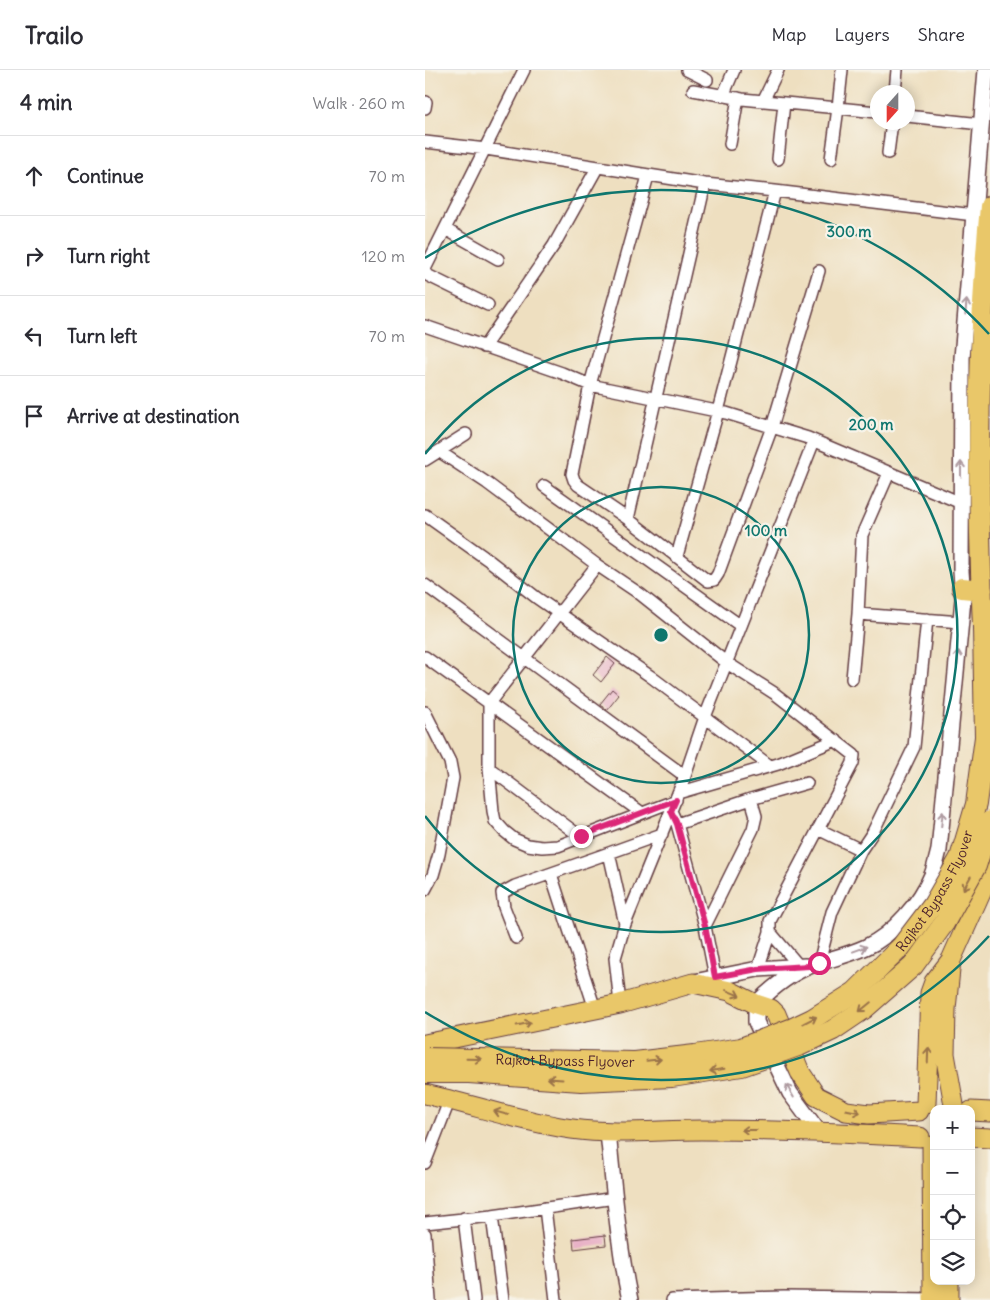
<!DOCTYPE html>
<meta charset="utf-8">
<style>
body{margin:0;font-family:Delius,sans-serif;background:#f7f7f7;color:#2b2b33}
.controls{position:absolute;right:15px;bottom:15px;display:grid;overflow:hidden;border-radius:10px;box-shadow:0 2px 12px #0003}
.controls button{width:45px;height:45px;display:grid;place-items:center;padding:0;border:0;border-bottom:1px solid #e1e1e2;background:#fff;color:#2b2b33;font:25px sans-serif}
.compass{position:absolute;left:445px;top:15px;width:45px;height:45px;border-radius:50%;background:#fff;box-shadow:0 2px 12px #0003;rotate:201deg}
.stop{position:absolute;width:15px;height:15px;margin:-11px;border:4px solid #db2777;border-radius:50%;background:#fff}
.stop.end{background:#db2777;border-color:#fff;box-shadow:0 1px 5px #0008}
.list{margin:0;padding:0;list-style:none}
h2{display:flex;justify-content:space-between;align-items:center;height:65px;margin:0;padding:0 20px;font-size:21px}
h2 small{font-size:16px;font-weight:400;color:#7c7c81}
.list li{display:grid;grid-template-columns:32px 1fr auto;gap:15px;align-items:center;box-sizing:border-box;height:80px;padding:0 20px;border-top:1px solid #e1e1e2}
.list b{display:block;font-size:19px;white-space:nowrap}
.list em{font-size:16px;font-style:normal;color:#7c7c81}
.icon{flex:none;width:28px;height:28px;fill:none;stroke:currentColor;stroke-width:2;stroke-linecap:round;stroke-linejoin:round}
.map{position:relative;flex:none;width:565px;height:1230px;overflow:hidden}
header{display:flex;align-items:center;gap:30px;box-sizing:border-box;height:70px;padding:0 25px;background:#fff;border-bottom:1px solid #e1e1e2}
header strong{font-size:24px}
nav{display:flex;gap:28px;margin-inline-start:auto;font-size:18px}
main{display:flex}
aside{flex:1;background:#fff}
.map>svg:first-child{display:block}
</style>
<header>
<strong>Trailo</strong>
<nav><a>Map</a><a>Layers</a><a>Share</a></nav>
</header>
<main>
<aside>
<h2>4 min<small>Walk · 260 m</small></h2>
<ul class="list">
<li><svg class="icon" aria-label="ahead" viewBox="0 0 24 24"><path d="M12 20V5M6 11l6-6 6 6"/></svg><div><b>Continue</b></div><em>70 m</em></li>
<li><svg class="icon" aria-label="right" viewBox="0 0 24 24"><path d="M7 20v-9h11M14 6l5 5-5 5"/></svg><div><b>Turn right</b></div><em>120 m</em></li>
<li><svg class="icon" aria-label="left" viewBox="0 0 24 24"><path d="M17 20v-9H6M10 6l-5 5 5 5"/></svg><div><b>Turn left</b></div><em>70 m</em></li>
<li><svg class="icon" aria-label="arrive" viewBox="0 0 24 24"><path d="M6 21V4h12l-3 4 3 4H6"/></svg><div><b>Arrive at destination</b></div></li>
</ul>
</aside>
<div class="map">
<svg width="565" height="1230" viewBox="0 0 565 1230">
<rect width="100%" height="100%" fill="#f7f3e8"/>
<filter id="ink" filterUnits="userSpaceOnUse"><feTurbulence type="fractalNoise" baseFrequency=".02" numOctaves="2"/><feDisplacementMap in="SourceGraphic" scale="10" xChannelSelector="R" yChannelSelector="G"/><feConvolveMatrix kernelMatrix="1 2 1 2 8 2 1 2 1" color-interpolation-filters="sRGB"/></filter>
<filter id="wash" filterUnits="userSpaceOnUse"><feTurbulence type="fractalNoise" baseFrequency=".0096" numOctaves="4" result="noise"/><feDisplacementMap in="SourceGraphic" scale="20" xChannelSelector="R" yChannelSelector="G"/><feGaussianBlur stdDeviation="1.12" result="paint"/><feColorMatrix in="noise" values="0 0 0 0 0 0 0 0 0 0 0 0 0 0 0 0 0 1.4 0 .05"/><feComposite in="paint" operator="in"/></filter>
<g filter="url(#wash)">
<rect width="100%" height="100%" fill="#eedfc0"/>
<g id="blocks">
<path fill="#e8b0c6" d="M182 587 190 594 176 612 168 605Z
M187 619 194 625 182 640 175 634Z
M180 1165 181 1175 149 1179 148 1169Z"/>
</g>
</g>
<g filter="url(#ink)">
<use href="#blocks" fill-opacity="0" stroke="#633c41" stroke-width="1"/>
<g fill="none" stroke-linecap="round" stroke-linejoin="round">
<g stroke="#633c41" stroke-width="14">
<path id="minor" d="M262 0 282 10
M417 0 413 38 452 42
M268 20 317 29 413 38 406 89
M470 22 472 0
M298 26 309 0
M338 31 353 0
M0 38 1 32
M482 46 556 54
M0 72 61 79 280 114 350 121 549 145
M305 74 313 28
M463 83 467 52
M353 89 359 33
M223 106 165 315 147 404 149 410 153 415 203 449 283 511 289 510 293 504 347 357 394 201
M20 159 73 189
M0 199 99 0
M0 204 63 235
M0 256 137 303 165 315 301 343 383 368 536 433
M59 277 129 175 172 98
M15 382 62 413 172 495 215 524 302 593 349 623 429 685 428 693 345 851V862L375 897
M0 390 41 364
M119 416 316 556
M0 445 66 492 112 528 225 606 345 696
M203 449 280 114
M252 486 293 341 350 121
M172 495 64 633V698L68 741 70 751 79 761 89 769 103 775 117 777 133 776 251 730
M0 515 260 706
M433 544 536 552
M0 587 217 743
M427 609 433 544 437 465 464 403
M0 642 25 692 28 708 14 784 8 805 0 820
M64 698 156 767
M253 723 353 694 411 670
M246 741 252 754 280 856 290 907
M252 754 326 729 382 713
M393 759 436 780
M184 783 237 764
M126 804 170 939
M280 856 328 759 331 746 326 729
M91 868 79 837 77 823 90 816 184 783 200 854
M394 893 407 842 436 780 448 762 489 677 502 549
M333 899 345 862
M195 934 190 888 200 854 260 706 280 647 389 371
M0 1093 25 1029
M120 1138 131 1230
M67 1146 78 1230
M39 1148 49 1230
M0 1153 67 1146 190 1128
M0 1164 5 1230
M247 1230 359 1227 508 1229"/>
</g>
<g stroke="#633c41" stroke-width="18">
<path id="tertiary" d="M269 912 333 899 380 896
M393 1061 365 1023 331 952V934C347 918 365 903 387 895 405 889 424 885 441 877 468 865 496 832 507 805 510 797 512 788 514 780L538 529 536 501 537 288 561 0
M183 1063C189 1118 193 1175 205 1230"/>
</g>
<g stroke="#633c41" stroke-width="21">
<path id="primary" d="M526 890 521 939 520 984 529 1035
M0 974 195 934 268 913 305 921 331 934 346 939 351 944 375 1002 391 1026 421 1041 444 1044 494 1041
M0 1024C49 1035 97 1052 147 1059 190 1065 233 1060 276 1060 349 1060 422 1063 495 1067
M501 1034 505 923 509 912 526 890 560 814 565 800
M546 1041 565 1042
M546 1067 565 1068
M507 1076 508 1230
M524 1211V1230"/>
</g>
<g stroke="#633c41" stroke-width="22">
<path id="trunk" d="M537 518 557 520
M558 557C552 417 552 276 565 136"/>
</g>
<use href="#minor" stroke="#fff" stroke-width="11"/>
<use href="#tertiary" stroke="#fff" stroke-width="15"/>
<use href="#primary" stroke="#e9c769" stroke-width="19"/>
<use href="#trunk" stroke="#e9c769" stroke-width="20"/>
<g stroke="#633c41" stroke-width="22" stroke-linecap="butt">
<g id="trunk-bridge">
<path id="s1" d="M0 988 210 992 270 985 316 978 368 958 387 949 430 922 476 877 508 835 535 788 551 734 560 667 558 557"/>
<path d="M0 1003H44L156 1011 247 1007 317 996 376 975 408 960 439 939 488 896 520 852 551 796 565 751"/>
</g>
</g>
<use href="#trunk-bridge" stroke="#e9c769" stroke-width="20"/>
</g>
<defs><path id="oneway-shaft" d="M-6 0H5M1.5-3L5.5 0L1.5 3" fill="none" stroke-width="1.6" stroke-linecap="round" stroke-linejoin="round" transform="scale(1.25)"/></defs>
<g stroke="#ae9aa0">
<use href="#oneway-shaft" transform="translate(541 237) rotate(-85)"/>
<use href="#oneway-shaft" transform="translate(536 399) rotate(-90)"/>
<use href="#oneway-shaft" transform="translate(533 588) rotate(-85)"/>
<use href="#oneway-shaft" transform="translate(517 749) rotate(-84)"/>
<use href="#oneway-shaft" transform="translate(435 879) rotate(-20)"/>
<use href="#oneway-shaft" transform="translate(365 1021) rotate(-120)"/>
</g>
<g stroke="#9a734a">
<use href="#oneway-shaft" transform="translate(542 813) rotate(119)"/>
<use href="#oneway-shaft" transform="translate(308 923) rotate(23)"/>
<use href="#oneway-shaft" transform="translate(440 937) rotate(141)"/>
<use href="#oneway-shaft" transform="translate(385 950) rotate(-27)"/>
<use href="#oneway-shaft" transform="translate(99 954) rotate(-12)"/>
<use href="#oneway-shaft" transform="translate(503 985) rotate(-88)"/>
<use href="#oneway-shaft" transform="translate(49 989) rotate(1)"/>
<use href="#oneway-shaft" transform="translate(229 990) rotate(-6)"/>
<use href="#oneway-shaft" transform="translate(292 1000) rotate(171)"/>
<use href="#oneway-shaft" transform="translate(130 1009) rotate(-176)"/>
<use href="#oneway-shaft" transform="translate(428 1041) rotate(11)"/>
<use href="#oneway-shaft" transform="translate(76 1043) rotate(-165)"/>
<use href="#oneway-shaft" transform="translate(324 1060) rotate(-180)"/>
</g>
</g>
<g fill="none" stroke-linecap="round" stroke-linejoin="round" filter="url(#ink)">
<path stroke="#db2777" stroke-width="6" d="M156 766 251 730 246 741 252 754 280 856 290 907 333 899 384 896 394 893"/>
</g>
<g fill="none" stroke="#0f766e" stroke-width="2.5">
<circle cx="236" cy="565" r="148"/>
<path d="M0 384A297 297 0 1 1 0 746"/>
<path d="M564 866A445 445 0 0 1 0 942M0 188A445 445 0 0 1 564 264"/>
</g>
<g text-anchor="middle" stroke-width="4.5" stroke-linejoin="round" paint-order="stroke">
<g font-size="14" fill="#4a1f2b" stroke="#f7f3e8">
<text dy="5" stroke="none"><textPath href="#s1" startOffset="575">Rajkot Bypass Flyover</textPath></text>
<text dy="5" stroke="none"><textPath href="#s1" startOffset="140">Rajkot Bypass Flyover</textPath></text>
</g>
</g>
<circle cx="236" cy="565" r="8" fill="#0f766e" stroke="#f7f3e8" stroke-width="2.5"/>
<g font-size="15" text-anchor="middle" font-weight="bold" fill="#0f766e" stroke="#f7f3e8" stroke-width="4.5" stroke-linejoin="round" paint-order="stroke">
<text x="424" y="167">300 m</text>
<text x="446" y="360">200 m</text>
<text x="341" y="466">100 m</text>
</g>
</svg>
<div class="controls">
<button>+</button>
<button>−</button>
<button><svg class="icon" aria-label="locate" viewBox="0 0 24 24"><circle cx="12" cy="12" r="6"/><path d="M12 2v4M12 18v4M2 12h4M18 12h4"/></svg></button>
<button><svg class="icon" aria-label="layers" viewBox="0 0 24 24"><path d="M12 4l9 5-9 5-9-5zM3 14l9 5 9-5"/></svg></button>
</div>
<svg class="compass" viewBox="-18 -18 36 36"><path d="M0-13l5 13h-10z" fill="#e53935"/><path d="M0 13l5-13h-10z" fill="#7c7c81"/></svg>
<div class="stop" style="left:394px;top:893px"></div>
<div class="stop end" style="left:156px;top:766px"></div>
</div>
</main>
